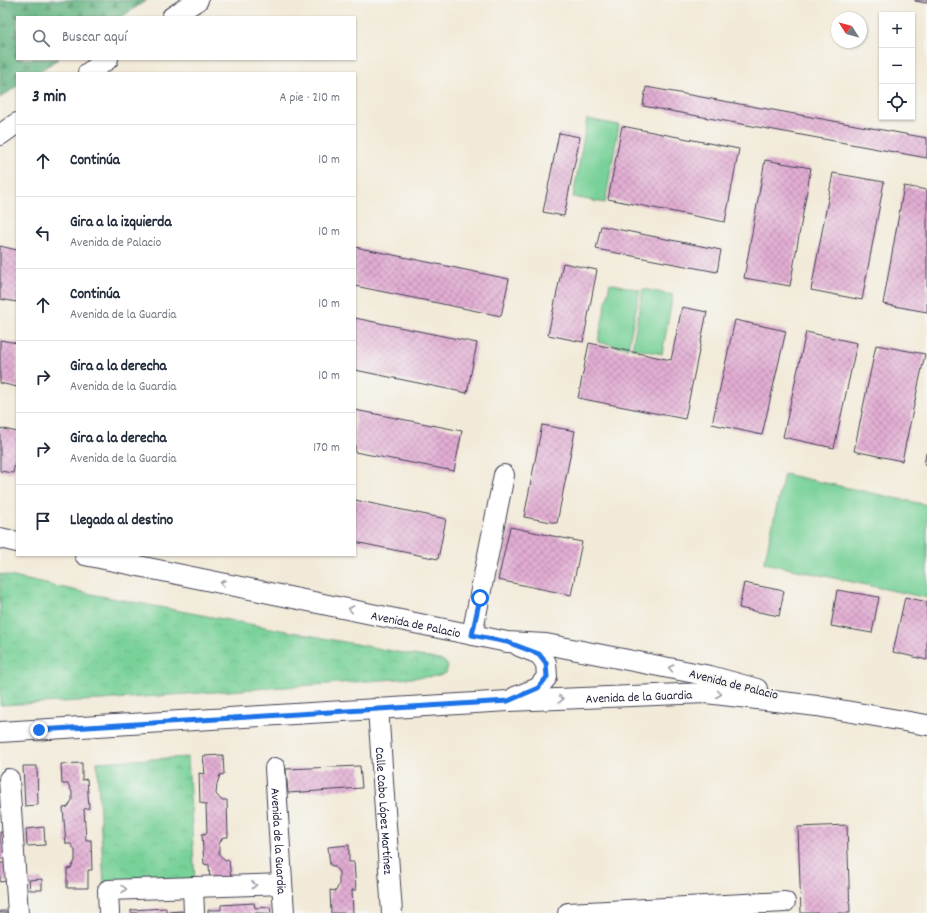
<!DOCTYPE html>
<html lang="es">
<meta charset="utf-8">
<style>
body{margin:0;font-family:Dekko,sans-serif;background:#f2f2f3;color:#1f2937}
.controls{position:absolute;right:12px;top:12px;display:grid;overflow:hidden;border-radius:0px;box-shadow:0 1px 3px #0004}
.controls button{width:36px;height:36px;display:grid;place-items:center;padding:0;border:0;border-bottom:1px solid #e0e1e3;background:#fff;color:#1f2937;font:20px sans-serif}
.compass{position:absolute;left:831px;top:12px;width:36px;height:36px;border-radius:50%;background:#fff;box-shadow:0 1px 3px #0004;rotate:306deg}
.stop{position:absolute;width:12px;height:12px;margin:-9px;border:3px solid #1a73e8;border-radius:50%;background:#fff}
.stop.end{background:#1a73e8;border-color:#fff;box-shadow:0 1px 4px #0008}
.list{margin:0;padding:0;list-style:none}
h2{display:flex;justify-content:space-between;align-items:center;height:52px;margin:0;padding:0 16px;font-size:17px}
h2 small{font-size:13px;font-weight:400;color:#747a83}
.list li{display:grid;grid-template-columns:26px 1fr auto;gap:12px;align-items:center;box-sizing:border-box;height:72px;padding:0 16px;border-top:1px solid #e0e1e3}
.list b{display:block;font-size:15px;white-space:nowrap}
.list p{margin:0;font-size:13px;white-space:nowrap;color:#747a83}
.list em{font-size:13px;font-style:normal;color:#747a83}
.icon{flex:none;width:22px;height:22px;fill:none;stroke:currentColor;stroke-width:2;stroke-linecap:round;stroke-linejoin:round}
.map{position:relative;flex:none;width:927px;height:913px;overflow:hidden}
.search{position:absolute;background:#fff;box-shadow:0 1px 3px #0004;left:16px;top:16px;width:340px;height:44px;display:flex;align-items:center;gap:10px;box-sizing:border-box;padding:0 14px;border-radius:0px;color:#747a83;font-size:15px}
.panel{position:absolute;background:#fff;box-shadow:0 1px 3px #0004;left:16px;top:72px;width:340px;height:484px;border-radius:0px}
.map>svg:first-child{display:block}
</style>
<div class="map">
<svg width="927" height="913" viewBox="0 0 927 913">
<defs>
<pattern id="forest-firs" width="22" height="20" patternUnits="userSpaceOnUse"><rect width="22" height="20" fill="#62b380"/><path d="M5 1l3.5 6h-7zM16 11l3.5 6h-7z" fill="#50916a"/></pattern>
<pattern id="park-crowns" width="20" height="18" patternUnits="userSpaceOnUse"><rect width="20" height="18" fill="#78d198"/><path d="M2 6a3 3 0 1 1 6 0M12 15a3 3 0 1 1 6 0" fill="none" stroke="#68b384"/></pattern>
<pattern id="building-cross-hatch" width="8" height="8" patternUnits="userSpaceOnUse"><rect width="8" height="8" fill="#e2add3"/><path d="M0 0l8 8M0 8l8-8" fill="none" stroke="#b78cac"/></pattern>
</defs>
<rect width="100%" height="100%" fill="#f6f6f2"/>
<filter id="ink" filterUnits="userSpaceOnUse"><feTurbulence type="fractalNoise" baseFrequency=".025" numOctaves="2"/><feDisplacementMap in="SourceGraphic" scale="8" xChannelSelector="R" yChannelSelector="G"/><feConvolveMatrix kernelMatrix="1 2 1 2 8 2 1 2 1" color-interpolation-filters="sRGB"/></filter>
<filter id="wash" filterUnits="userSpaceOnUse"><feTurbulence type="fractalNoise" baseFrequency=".012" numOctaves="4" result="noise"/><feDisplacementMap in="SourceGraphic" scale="16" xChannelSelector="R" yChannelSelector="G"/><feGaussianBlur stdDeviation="0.9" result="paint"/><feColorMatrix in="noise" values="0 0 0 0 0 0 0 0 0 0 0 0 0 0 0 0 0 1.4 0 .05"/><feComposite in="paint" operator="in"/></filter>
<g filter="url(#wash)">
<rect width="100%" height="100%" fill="#f2ead8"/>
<path fill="url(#forest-firs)" stroke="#426a5e" d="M0 0H147L121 17H17V59H58L37 73H17V86L0 98Z"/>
<path fill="url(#park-crowns)" stroke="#4d7a6a" d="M0 574 96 595 440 660 446 663 448 667 446 673 439 676 101 700 0 705Z
M188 757 195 882 104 886 97 762Z"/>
<path fill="#78d198" stroke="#4d7a6a" d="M587 119 619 125 605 203 573 197Z
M610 283 640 290 628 348 598 342Z
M643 289 673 295 662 354 632 348Z
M784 474 927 505V598L764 563Z"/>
<g id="blocks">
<path fill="url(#building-cross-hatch)" d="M915 0H927V3L915 1Z
M646 87 927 138V158L643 106Z
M622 126 739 149 725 222 608 199Z
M559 133 580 137 564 216 543 212Z
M765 160 811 168 790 286 744 278Z
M833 173 884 182 862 300 811 290Z
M904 186 927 190V312L883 304Z
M601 226 721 250 717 272 596 249Z
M0 246 17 250V302L0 299Z
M355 247 509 279 501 316 355 286Z
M563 263 597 270 583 342 548 335Z
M682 307 707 312 685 419 578 398 589 343 671 360Z
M355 318 477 343 467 393 355 370Z
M735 320 786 331 762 435 712 424Z
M806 332 857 343 834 448 783 437Z
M0 340 17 343V387L0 383Z
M876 345 925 354 902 461 854 451Z
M355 410 462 431 454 471 355 452Z
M542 425 575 431 557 523 524 517Z
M0 428 17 432V453L13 473 0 471Z
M926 453H927V465H924Z
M355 500 446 519 438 559 355 542Z
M510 527 582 542 571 595 498 580Z
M744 583 784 591 779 616 739 608Z
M837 590 879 597 872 633 831 626Z
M905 597 927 602V660L893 652Z
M223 755 224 774 220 775 217 784 216 794 221 800H227L228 837H223L219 844V854L225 861 229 860 231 880 210 881 209 865 204 864 202 834 207 833 206 804 200 803 199 773 205 774 203 756Z
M82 763V780L87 779 89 808 84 809 86 840H91L92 870H88V888H67V869L71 868 75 861V851L71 844H66L63 808 68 807 72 800V792L68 784H62L61 764Z
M23 766H37L38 805 25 806Z
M360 766 362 788 288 793 286 769Z
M847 825 850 913H801L798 827Z
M44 827 45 845 27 846 26 829Z
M0 832H4L6 859H0Z
M349 845V862H354L356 890H352L353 913H331L330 890 336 891 339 884V872L334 866 330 865 328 847Z
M0 863H6L7 881 0 882Z
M42 879V890H30L29 880Z
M254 903 255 908 270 907 271 913H208V910H221V905Z
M166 908V913H131V910Z
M0 911H8V913H0Z
M182 911V913H167V912Z"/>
</g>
</g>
<g filter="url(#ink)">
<use href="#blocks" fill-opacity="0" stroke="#414053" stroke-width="1"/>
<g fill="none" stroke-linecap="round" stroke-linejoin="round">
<g stroke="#414053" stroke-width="22">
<g id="minor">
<path d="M172 17 198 0"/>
<path d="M88 73 108 59"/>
<path d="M0 135 17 123"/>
<path d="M0 538 17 542"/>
<path id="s1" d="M85 555 507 642 546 644 710 676 757 689"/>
<path d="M472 635 504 475"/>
<path d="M515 697 538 688 547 677 546 663 539 654 519 646"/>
<path id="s2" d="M378 708 392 913"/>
<path id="s3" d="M0 732 508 701 706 693 817 706 927 725"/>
<path id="s4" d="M275 768 284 913"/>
<path d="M9 779 18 913"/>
<path d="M193 887 194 913"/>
<path d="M109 913 108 890 282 884"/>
<path d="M568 913 785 902"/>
</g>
</g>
<use href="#minor" stroke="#fff" stroke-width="20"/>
</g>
<defs><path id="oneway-chevron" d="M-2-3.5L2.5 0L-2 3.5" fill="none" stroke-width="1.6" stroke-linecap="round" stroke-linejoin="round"/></defs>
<g stroke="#9c9ca7">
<use href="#oneway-chevron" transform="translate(223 583) rotate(-168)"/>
<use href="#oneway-chevron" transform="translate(351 609) rotate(-168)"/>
<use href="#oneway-chevron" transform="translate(671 668) rotate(-169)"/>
<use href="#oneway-chevron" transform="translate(719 694) rotate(7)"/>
<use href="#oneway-chevron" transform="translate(561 699) rotate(-2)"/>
<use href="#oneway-chevron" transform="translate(254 885) rotate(-2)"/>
<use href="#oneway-chevron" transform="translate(124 889) rotate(-2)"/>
</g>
</g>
<g fill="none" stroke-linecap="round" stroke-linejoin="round" filter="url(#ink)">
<path stroke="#1a73e8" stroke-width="5" d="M39 730 508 701 538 688 547 677 546 663 539 654 507 642 472 635 480 598"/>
</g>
<g text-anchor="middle" stroke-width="4" stroke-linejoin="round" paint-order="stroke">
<g font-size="13" fill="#22223b" stroke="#f6f6f2">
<text dy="5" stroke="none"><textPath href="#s1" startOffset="338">Avenida de Palacio</textPath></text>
<text transform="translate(734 683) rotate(14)" y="5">Avenida de Palacio</text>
<text dy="5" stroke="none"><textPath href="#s3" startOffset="640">Avenida de la Guardia</textPath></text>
<text dy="5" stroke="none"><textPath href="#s2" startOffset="103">Calle Cabo López Martínez</textPath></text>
<text dy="5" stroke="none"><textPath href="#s4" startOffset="73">Avenida de la Guardia</textPath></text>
</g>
</g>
</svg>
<div class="controls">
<button>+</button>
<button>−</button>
<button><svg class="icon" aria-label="locate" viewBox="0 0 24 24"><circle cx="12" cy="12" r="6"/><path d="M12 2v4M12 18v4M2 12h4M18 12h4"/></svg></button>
</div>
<svg class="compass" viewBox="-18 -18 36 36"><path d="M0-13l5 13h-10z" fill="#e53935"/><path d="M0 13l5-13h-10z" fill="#747a83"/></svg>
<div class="stop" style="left:480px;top:598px"></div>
<div class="stop end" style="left:39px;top:730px"></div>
<div class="search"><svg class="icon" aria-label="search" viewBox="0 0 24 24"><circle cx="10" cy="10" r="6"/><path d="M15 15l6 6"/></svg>Buscar aquí</div>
<section class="panel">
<h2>3 min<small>A pie · 210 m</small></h2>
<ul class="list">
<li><svg class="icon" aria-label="ahead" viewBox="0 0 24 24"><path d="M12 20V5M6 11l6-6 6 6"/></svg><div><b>Continúa</b></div><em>10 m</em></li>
<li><svg class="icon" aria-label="left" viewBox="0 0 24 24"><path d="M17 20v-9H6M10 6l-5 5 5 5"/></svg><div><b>Gira a la izquierda</b><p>Avenida de Palacio</p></div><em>10 m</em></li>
<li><svg class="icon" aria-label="ahead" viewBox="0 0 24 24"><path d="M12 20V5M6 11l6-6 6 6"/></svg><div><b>Continúa</b><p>Avenida de la Guardia</p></div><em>10 m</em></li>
<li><svg class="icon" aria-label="right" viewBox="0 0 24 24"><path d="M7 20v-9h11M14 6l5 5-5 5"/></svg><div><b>Gira a la derecha</b><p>Avenida de la Guardia</p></div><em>10 m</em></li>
<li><svg class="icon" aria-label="right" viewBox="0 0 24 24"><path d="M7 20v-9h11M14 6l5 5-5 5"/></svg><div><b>Gira a la derecha</b><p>Avenida de la Guardia</p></div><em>170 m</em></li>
<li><svg class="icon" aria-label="arrive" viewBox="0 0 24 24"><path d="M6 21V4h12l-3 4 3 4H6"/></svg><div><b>Llegada al destino</b></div></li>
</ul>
</section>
</div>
